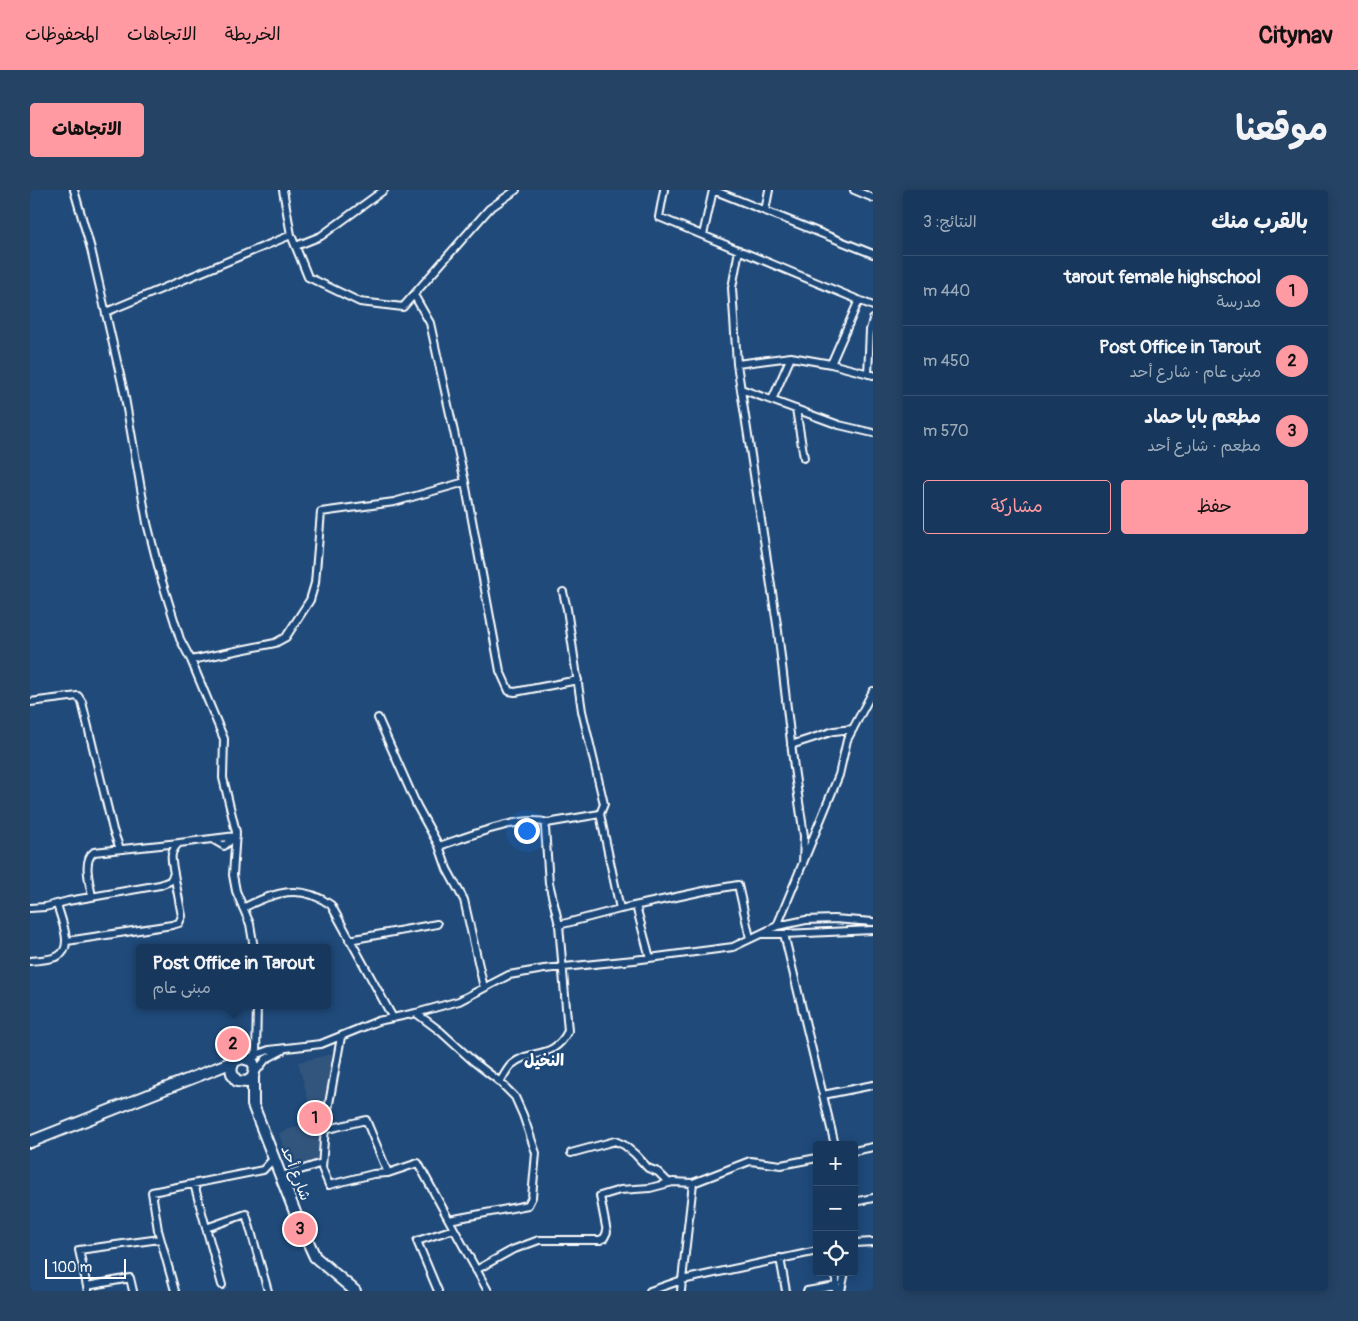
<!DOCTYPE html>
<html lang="ar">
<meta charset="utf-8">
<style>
body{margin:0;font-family:Pangolin,"Playpen Sans Arabic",sans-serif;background:#244365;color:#f1f3f6;direction:rtl}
.controls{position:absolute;right:15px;bottom:15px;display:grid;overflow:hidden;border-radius:5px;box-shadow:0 2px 12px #0003}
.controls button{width:45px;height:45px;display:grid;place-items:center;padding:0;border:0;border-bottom:1px solid #365272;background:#17385c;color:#f1f3f6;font:25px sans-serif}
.scale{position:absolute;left:15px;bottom:12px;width:81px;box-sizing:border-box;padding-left:5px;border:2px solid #fff;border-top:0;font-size:14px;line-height:18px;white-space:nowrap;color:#fff;-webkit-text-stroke:4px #1f4a7a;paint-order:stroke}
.you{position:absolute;left:496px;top:640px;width:18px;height:18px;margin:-12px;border:4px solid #fff;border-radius:50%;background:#1a73e8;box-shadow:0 0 0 8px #1a73e833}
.badge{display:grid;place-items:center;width:32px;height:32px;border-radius:50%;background:#ff9aa2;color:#111;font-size:16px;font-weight:700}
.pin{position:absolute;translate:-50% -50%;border:2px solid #fff;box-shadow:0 1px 5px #0006}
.popup{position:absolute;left:106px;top:754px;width:195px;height:65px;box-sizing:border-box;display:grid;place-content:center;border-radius:5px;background:#17385c;filter:drop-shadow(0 1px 4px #0005);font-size:16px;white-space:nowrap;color:#9eacbb}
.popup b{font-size:19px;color:#f1f3f6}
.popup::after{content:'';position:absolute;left:50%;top:100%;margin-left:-10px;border:10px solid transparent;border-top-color:#17385c}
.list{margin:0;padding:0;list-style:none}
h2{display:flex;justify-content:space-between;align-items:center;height:65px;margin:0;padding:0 20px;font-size:21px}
h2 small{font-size:16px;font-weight:400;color:#9eacbb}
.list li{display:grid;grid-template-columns:32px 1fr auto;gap:15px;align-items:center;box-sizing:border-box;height:70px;padding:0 20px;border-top:1px solid #365272}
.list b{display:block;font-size:19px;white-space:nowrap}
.list p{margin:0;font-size:16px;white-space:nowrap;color:#9eacbb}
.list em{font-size:16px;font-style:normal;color:#9eacbb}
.actions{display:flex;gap:10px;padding:15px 20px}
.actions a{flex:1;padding:11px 0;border:1px solid #ff9aa2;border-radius:5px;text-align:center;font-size:18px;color:#ff9aa2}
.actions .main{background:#ff9aa2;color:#111}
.icon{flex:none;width:28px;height:28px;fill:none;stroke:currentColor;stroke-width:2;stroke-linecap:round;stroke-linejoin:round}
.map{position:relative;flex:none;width:843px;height:1101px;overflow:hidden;direction:ltr;border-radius:5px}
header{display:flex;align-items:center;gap:30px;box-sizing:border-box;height:70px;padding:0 25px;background:#ff9aa2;color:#111}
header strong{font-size:24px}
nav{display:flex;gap:28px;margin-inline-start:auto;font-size:18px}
.intro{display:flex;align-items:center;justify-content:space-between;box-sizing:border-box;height:120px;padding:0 30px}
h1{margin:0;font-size:35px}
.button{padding:12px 22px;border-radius:5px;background:#ff9aa2;color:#111;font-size:18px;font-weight:700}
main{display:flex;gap:30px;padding:0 30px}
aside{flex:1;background:#17385c;border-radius:5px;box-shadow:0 2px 12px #0003}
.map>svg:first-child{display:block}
</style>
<header>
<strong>Citynav</strong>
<nav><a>الخريطة</a><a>الاتجاهات</a><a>المحفوظات</a></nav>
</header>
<div class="intro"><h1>موقعنا</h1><a class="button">الاتجاهات</a></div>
<main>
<aside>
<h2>بالقرب منك<small>النتائج: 3</small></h2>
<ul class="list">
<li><span class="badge">1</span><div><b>tarout female highschool</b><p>مدرسة</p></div><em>440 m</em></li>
<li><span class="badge">2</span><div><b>Post Office in Tarout</b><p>مبنى عام · شارع أحد</p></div><em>450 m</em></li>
<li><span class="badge">3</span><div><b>مطعم بابا حماد</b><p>مطعم · شارع أحد</p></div><em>570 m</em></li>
</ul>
<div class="actions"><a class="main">حفظ</a><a>مشاركة</a></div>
</aside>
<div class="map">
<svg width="843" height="1101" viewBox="0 0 843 1101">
<rect width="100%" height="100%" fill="#1f4a7a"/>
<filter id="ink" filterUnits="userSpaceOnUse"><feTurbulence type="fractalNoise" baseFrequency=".02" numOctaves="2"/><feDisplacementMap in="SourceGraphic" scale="10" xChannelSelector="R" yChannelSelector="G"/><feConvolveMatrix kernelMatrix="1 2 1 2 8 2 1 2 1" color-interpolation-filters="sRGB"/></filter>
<g filter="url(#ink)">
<path fill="#33547e" d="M302 864 287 972 260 979 249 943 272 935 281 921 268 872Z"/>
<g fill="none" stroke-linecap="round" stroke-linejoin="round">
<g stroke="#fff" stroke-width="10">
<path id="minor" d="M44 0 61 59 94 202 117 333 131 388 150 449 161 470 194 549 193 588 206 642 203 685 206 701 220 734 224 758
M253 0 261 45
M634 0 629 27 843 116
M683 0 843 64
M824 0 843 8
M735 21 739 0
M673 45 683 0
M266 56 291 46 354 0
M709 60 702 98 707 174 761 167 801 174 829 110
M76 122 261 45 278 87 330 112 373 117 459 19 486 0
M707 174 748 441 764 578 774 646 773 674
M801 174 843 185
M838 184 840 140 843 129
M711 199 809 235 843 243
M742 210 761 167
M766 219 774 268
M435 292 470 481 479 501 485 502 548 490
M533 402 537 419 552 521 574 614 570 624
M161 470 245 453 256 447 280 410 285 393 291 322 364 312 435 292 400 133 384 105
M0 512 48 506 52 512 83 640 90 659
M348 528 387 616 409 656 417 679 434 710 454 798
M761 555 804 541 823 539
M182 649 194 656 205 647
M409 656C434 648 493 624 517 633
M62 707C60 693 52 671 64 662L149 653
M606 716 620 768
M0 718 15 717 38 711 130 695 140 691 144 684C142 671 138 663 149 653L206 646
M213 718C244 702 271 693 301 715L363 828
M529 735 590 719
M747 736 809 585 817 550 843 501
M732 744H754L805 955
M754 744 843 740
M319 750 407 734
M37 751 142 735 149 733 152 726 144 684
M0 771C8 770 21 770 28 766 45 758 30 727 27 714
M311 847 295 936 292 978 299 995 343 984 358 983 388 973 419 1030 498 1015 502 1007 506 963 493 925 485 907 470 892 443 871 410 841 386 823
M226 866 227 815
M217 868 239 860 291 854 348 831 386 823 429 811 479 785 514 779 604 770 703 757 747 736 776 730 804 729 843 732
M225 883 236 869 253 860
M470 892C473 887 477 879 481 875 500 858 523 871 538 841L529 735 519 693 515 638 517 633 570 624 590 719 674 701 708 695 720 748
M793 905 843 895
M294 940 336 930 358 983
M824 961 843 957
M541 963 585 951 594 955 605 964 618 978 628 982 639 993
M787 968 751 975 720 971 663 993 652 1090 787 1061
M252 986 292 973
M164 994 192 1095
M824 1012 843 1008
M419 1030 458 1101
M176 1038 216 1024 238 1101
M824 1053 843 1052
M750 1068 756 1101
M446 1080 482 1060 509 1050H570L574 1048 577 1042 570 1006 590 1000 620 998 643 992 663 993
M57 1096 100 1088 103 1101
M58 1101 49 1060 130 1049
M145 1101 128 1040 122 1002 233 980 244 968
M408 1101 387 1051 424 1039
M620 1101 652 1090 651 1101
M777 1101 806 1096
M806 1101V1082
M811 1101 815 1082"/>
</g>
<g stroke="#fff" stroke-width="14">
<path id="primary" d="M223 887V915L268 1030 285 1067 325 1101
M0 952 190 877 212 868 222 871 225 877 223 887 217 892 207 891C200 883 200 879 205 870"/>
</g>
<use href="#minor" stroke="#1f4a7a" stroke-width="6"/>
<use href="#primary" stroke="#1f4a7a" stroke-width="10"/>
</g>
</g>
<g text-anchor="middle" stroke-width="5" stroke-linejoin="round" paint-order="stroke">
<g font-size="15" fill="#fff" stroke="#1f4a7a">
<text transform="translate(266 983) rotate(69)" y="5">شارع أحد</text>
</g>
<g font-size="16" font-weight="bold" fill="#fff" stroke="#1f4a7a">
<text x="514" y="876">النخيل</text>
</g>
</g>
</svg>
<div class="controls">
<button>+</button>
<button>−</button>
<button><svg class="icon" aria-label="locate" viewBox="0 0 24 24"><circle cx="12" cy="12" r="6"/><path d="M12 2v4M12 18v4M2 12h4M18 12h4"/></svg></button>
</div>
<div class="scale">100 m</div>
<div class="you"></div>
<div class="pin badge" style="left:285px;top:928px">1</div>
<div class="pin badge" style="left:203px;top:854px">2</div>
<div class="popup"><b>Post Office in Tarout</b>مبنى عام</div>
<div class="pin badge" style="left:270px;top:1039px">3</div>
</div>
</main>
